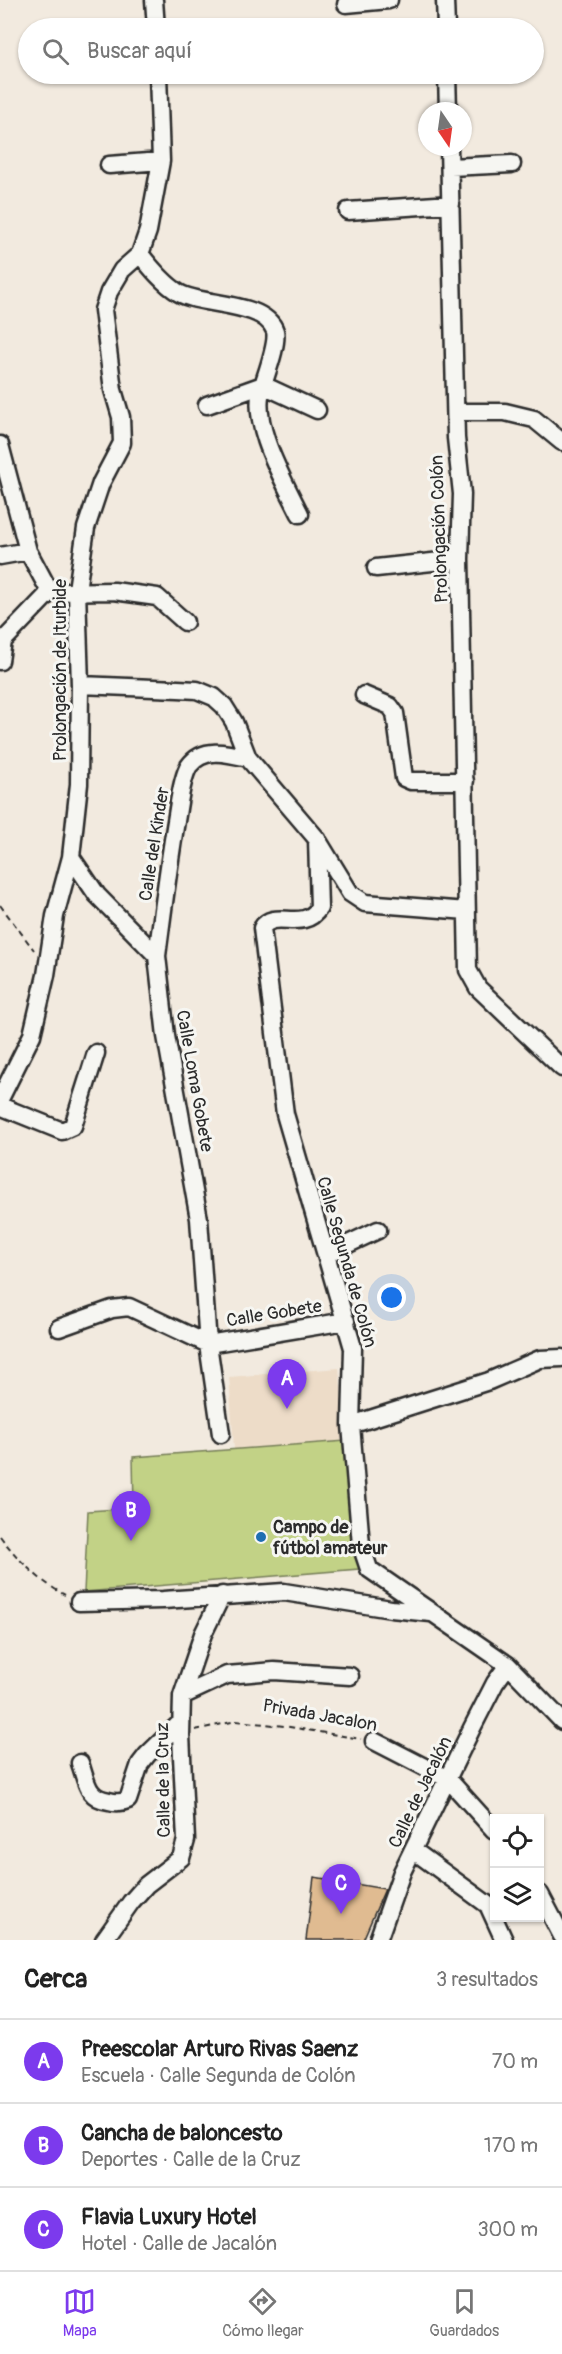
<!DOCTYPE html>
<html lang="es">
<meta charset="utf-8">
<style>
body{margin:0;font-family:Pangolin,sans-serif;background:#f2f2f2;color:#222}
.controls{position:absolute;right:18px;bottom:18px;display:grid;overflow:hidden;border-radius:0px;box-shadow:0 2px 4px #0004}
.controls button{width:54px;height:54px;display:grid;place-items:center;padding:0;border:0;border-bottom:2px solid #e0e0e0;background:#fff;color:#222;font:30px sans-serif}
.compass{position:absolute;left:418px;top:102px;width:54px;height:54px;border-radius:50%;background:#fff;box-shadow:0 2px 4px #0004;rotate:167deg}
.you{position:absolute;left:392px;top:1298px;width:21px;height:21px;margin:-15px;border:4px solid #fff;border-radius:50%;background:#1a73e8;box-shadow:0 0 0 9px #1a73e833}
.badge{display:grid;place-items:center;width:39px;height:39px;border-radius:50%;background:#7c3aed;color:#fff;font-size:20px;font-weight:700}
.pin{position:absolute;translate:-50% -50px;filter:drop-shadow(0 2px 3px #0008)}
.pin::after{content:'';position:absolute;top:32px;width:21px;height:18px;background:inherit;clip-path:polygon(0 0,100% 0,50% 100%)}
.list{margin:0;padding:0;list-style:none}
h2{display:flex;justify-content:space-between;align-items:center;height:78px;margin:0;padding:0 24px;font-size:26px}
h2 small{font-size:20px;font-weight:400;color:#767676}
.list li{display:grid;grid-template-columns:39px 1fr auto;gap:18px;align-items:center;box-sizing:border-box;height:84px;padding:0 24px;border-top:2px solid #e0e0e0}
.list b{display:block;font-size:22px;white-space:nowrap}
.list p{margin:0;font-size:20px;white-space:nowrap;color:#767676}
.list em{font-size:20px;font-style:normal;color:#767676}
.icon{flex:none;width:33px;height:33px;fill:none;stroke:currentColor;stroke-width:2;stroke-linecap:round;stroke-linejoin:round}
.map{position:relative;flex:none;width:562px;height:1940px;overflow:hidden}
.search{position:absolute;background:#fff;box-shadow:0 2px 4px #0004;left:18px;right:18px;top:18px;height:66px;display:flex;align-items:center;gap:15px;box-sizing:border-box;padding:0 21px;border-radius:33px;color:#767676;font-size:22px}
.sheet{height:330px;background:#fff}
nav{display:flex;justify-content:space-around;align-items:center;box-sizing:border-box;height:84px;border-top:2px solid #e0e0e0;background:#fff;font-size:16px;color:#767676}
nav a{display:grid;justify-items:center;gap:3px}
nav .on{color:#7c3aed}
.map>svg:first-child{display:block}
</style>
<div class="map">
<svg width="562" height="1940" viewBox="0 0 562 1940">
<rect width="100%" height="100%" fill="#f2eadf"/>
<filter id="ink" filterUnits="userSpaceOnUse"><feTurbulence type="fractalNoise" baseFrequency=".0167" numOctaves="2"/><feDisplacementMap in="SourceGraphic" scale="12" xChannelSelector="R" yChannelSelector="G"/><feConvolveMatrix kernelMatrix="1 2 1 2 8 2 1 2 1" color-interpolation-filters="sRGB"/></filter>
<g filter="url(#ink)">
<path fill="#eddcc8" d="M339 1368 346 1441 234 1449 229 1377Z"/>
<path fill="#c2d286" stroke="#767e58" stroke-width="1.5" d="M346 1441 359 1569 84 1592 88 1511 134 1508 133 1457Z"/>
<path fill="#e0bb91" stroke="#2b2b2b" stroke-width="1.5" d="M314 1877 385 1889 363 1940H306Z"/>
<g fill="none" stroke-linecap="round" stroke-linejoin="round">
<g stroke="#2b2b2b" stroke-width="21">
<path id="street" d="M154 0 156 28
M445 0 446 28
M346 4 389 0
M447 74 448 111
M449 147 456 438 462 494 460 559 468 970 478 988 562 1068
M109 165 161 161
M450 167 512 164
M348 211 451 204
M140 254C151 268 164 284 179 293 201 306 265 301 275 331 278 343 267 372 263 385L317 410
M263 385C248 420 284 481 300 514
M207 405 263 385
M456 412H505L534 419 562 442
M0 445 28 551 50 592
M0 556 28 551
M376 568 460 559
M50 592 114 591 157 597 185 622
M0 661 3 641 50 592
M80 685 178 689 197 690 214 697 224 706 234 722 248 758 317 839 350 893 365 903 467 911
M364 695 390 706 395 713 404 778 411 781H465
M317 839 319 908C303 933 274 908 262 928L285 1114 353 1348 351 1425 361 1545 369 1569 508 1665 562 1721
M71 857 97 895 157 956 166 1036 199 1219 208 1344 221 1434
M157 956C163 909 169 862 177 815 179 803 182 777 189 766 203 746 228 753 248 758
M0 1099 32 1035 46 975 55 916 71 857 79 784 80 685 77 590 86 528 101 483 122 443 121 417 113 390 103 310 109 292 122 270 140 254 148 231 161 161 158 74
M0 1106 62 1131 73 1126 96 1053
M327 1254 378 1230
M59 1328 112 1309 129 1307 208 1344
M208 1344 346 1321
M351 1425 489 1381 540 1359 562 1358
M79 1602 163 1600 284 1592 391 1609 431 1613
M182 1696 227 1675 274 1671 350 1676
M374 1741 448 1779 494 1830
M80 1763C87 1783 87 1798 109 1801 116 1803 121 1803 128 1800L140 1764 147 1755 181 1722
M413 1850 488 1905 504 1940
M540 1894 562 1936
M104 1940 131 1902 146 1885 181 1858 186 1840 181 1735 182 1696 203 1634 222 1595
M378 1940 402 1872 472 1728 495 1683 508 1665"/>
</g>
<path stroke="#2b2b2b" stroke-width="2" stroke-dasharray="6 4.5" stroke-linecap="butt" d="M0 905 34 950
M0 1536C18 1560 39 1581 65 1595
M195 1730 236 1721 284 1726 361 1739"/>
<use href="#street" stroke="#f6f6f2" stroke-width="16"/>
</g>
</g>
<circle fill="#1f6fb2" stroke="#f6f6f2" stroke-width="2" cx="261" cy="1537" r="6"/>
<g text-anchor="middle" stroke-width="6" stroke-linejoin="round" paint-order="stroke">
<g font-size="18" fill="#2b2b2b" stroke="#f6f6f2">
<text transform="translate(439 529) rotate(-92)" y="6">Prolongación Colón</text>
<text transform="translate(60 670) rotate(-90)" y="6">Prolongación de Iturbide</text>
<text transform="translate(154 844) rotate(-81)" y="6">Calle del Kinder</text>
<text transform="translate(195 1081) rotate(80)" y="6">Calle Loma Gobete</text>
<text transform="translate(347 1262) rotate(74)" y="6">Calle Segunda de Colón</text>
<text transform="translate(274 1313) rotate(-9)" y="6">Calle Gobete</text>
<text transform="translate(320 1715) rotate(10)" y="6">Privada Jacalon</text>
<text transform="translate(163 1780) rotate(-91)" y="6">Calle de la Cruz</text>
<text transform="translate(420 1792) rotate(-64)" y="6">Calle de Jacalón</text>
</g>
<g font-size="18" font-weight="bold" fill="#2b2b2b" stroke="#f6f6f2" text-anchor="start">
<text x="273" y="1533">Campo de<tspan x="273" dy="21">fútbol amateur</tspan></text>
</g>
</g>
</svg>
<div class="controls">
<button><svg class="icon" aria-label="locate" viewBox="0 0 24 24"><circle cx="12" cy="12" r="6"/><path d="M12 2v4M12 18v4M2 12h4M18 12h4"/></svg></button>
<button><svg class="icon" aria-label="layers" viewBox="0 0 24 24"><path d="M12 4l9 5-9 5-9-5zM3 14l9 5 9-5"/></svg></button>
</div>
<svg class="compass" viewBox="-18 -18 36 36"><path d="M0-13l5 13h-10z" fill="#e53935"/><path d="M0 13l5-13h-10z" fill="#767676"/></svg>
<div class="you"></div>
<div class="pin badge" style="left:287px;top:1409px">A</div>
<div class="pin badge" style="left:131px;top:1541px">B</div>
<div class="pin badge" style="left:341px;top:1914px">C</div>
<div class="search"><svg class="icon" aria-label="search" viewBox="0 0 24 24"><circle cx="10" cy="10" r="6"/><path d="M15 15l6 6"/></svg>Buscar aquí</div>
</div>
<section class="sheet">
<h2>Cerca<small>3 resultados</small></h2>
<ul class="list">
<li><span class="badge">A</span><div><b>Preescolar Arturo Rivas Saenz</b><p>Escuela · Calle Segunda de Colón</p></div><em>70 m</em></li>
<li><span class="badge">B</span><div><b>Cancha de baloncesto</b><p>Deportes · Calle de la Cruz</p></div><em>170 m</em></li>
<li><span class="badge">C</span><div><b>Flavia Luxury Hotel</b><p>Hotel · Calle de Jacalón</p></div><em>300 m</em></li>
</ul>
</section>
<nav>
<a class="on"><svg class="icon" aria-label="map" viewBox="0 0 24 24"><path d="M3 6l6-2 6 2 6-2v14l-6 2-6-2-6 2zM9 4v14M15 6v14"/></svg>Mapa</a>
<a><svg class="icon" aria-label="directions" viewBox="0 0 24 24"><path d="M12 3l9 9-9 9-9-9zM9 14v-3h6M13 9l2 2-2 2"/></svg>Cómo llegar</a>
<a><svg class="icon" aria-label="saved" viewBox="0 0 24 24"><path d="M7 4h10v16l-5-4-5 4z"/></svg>Guardados</a>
</nav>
